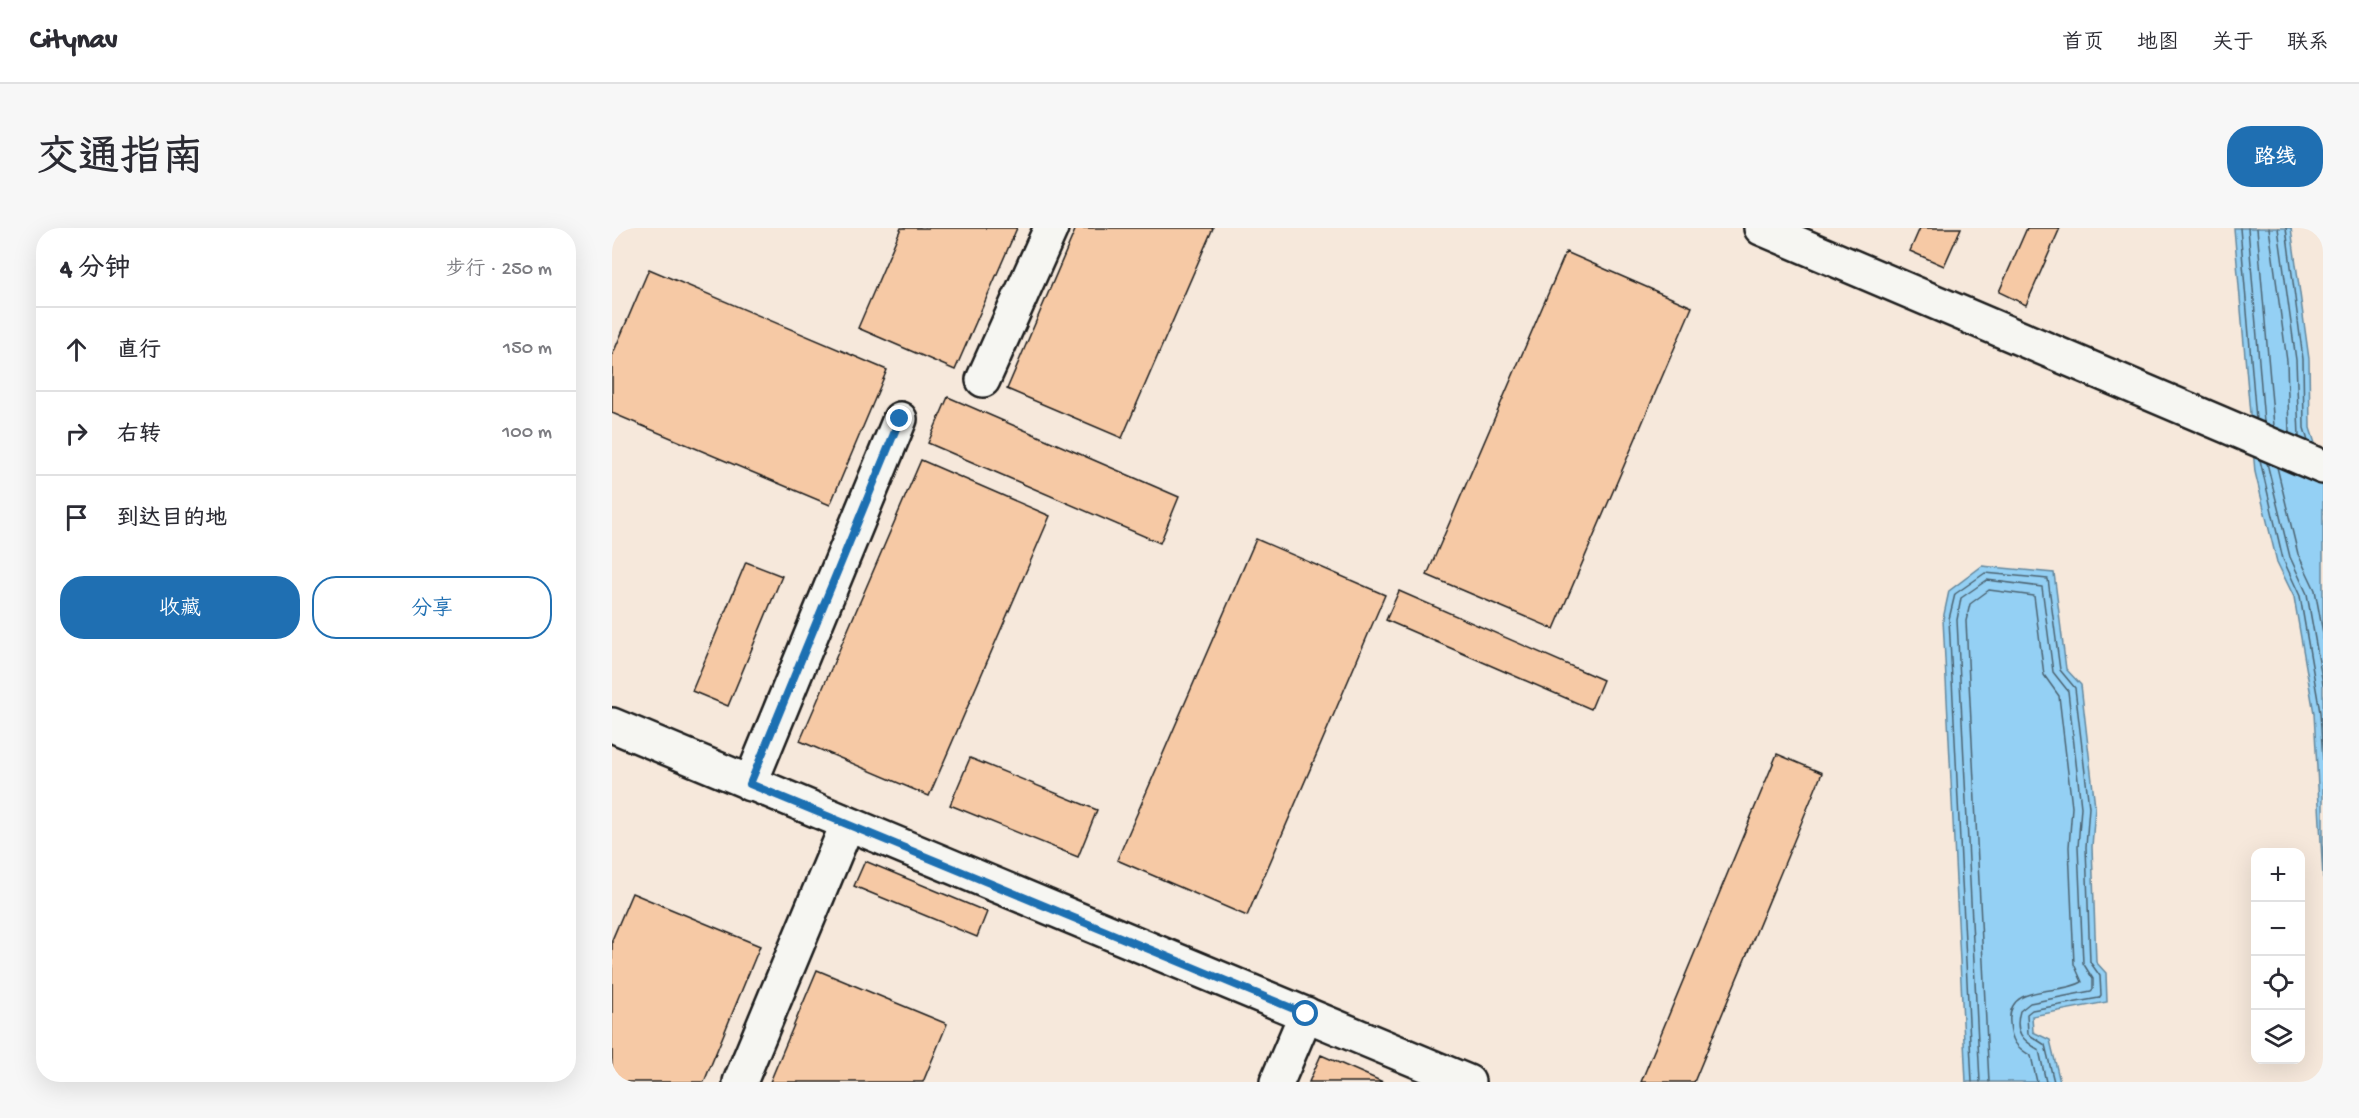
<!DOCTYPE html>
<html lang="zh">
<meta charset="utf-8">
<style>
body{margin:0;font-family:"Gochi Hand","LXGW WenKai TC",sans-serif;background:#f7f7f7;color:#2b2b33}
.controls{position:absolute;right:18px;bottom:18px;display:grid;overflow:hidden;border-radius:12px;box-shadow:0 6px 24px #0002}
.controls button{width:54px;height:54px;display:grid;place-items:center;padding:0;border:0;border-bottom:2px solid #e1e1e2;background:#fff;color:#2b2b33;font:30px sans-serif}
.stop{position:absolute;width:18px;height:18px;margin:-14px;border:4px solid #1f6fb2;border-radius:50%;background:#fff}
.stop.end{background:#1f6fb2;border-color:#fff;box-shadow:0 2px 6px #0008}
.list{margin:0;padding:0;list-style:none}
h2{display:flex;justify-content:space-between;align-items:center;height:78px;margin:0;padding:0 24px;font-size:26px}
h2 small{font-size:20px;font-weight:400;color:#7c7c81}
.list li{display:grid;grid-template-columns:39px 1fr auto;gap:18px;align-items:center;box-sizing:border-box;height:84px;padding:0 24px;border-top:2px solid #e1e1e2}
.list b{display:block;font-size:22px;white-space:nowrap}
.list em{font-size:20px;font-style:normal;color:#7c7c81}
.actions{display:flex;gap:12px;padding:18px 24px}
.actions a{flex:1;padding:14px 0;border:2px solid #1f6fb2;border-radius:24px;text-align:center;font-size:21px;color:#1f6fb2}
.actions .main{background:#1f6fb2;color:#fff}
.icon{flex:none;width:33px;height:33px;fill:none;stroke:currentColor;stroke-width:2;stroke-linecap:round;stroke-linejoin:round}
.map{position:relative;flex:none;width:1711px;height:854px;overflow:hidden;border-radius:24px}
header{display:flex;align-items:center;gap:36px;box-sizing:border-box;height:84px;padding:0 30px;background:#fff;border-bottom:2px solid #e1e1e2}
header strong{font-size:28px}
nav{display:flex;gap:33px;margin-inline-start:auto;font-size:21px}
.intro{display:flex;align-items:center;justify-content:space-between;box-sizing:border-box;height:144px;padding:0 36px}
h1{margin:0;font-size:42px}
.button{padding:15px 27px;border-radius:24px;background:#1f6fb2;color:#fff;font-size:21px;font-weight:700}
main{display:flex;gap:36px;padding:0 36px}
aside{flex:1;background:#fff;border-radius:24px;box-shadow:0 6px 24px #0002}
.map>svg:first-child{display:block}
</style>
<header>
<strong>Citynav</strong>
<nav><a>首页</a><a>地图</a><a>关于</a><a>联系</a></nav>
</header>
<div class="intro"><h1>交通指南</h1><a class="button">路线</a></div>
<main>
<aside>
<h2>4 分钟<small>步行 · 250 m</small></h2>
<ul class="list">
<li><svg class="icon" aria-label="ahead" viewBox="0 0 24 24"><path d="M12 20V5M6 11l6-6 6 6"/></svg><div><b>直行</b></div><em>150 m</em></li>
<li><svg class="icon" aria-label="right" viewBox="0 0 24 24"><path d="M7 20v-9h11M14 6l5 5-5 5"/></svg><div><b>右转</b></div><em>100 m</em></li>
<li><svg class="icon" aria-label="arrive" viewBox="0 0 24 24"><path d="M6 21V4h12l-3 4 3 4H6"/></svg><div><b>到达目的地</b></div></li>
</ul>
<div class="actions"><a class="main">收藏</a><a>分享</a></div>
</aside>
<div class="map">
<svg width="1711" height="854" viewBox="0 0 1711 854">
<rect width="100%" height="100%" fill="#f6e8db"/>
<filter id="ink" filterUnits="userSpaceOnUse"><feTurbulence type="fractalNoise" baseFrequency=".0167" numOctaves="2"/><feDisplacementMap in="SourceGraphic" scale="12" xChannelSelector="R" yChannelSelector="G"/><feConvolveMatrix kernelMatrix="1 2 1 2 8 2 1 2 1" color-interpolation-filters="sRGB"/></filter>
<g filter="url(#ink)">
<path fill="#94d0f4" stroke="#64889e" stroke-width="1.5" d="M1622 0H1679L1697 131 1698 200 1711 240V650L1702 485 1682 369 1665 334 1643 244Z
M1370 338 1442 345 1454 441 1469 457 1483 579 1480 619 1484 734 1494 745 1495 774 1420 788 1421 804 1438 812 1448 854H1354L1331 391 1337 363Z"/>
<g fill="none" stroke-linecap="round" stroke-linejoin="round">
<path stroke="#4c6472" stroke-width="1.5" d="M1628 0 1644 191
M1636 0 1652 194
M1645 0 1662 198
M1657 0 1675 133 1677 205
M1666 0 1684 132 1687 209
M1674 0 1691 131 1692 200 1696 213
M1648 232 1671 331 1688 368 1708 484 1711 534
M1655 235 1678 329 1695 366 1711 456
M1665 239 1686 326 1703 362 1711 405
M1360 854 1337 391 1343 366 1373 345 1436 351 1448 442 1463 460 1477 579 1474 619 1478 734 1488 748 1489 767 1487 770 1420 782 1415 786 1416 806 1433 817 1442 854
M1368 854 1345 392 1349 370 1375 352 1430 359 1441 444 1456 463 1469 579 1466 619 1471 735 1481 751V761L1479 763 1418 775 1408 783C1402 804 1410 812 1427 822L1434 854
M1377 854 1354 393 1358 376 1377 362 1422 368 1432 447 1447 468 1460 579 1457 619 1462 736 1470 754C1447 768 1394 754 1398 795 1399 813 1404 819 1419 828L1425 854"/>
</g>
<path fill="#f6c9a5" stroke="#1c1c1c" stroke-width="1.5" d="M289 0H405L343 142 246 100Z
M464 0H601L510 210 395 161Z
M1308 0H1349L1332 38 1298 23Z
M1415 0H1448L1414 77 1387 64Z
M954 24 1080 79 942 401 815 347Z
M37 41 275 142 218 277 0 185V128Z
M336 169 567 269 548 315 316 215Z
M309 232 438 288 317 568 188 513Z
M644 311 773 367 635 688 505 632Z
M134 334 170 348 116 478 80 463Z
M787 363 991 452 979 481 774 392Z
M1165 526 1210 545 1082 854H1029Z
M358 530 485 582 466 629 338 577Z
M253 633 375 684 365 709 242 658Z
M20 665 148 718 92 854H0V712Z
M205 742 335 796 311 854H158Z
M709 827 771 854H697Z"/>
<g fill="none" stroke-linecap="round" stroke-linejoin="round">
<g stroke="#1c1c1c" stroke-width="38">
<path id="minor" d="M1149 0 1711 239
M371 152 439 0
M0 497 856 854
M138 556 288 191
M128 854 235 597
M665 854 694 786"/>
</g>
<use href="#minor" stroke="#f6f6f2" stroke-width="33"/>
</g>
</g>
<g fill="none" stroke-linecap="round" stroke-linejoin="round" filter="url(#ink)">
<path stroke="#1f6fb2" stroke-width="8" d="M288 191 138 556 694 786"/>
</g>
</svg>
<div class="controls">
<button>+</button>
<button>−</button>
<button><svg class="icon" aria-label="locate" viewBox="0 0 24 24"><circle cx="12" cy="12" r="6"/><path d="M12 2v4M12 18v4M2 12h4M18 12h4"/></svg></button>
<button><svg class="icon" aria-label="layers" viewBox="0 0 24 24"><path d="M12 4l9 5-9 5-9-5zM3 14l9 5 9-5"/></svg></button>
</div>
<div class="stop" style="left:694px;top:786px"></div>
<div class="stop end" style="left:288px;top:191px"></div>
</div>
</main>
